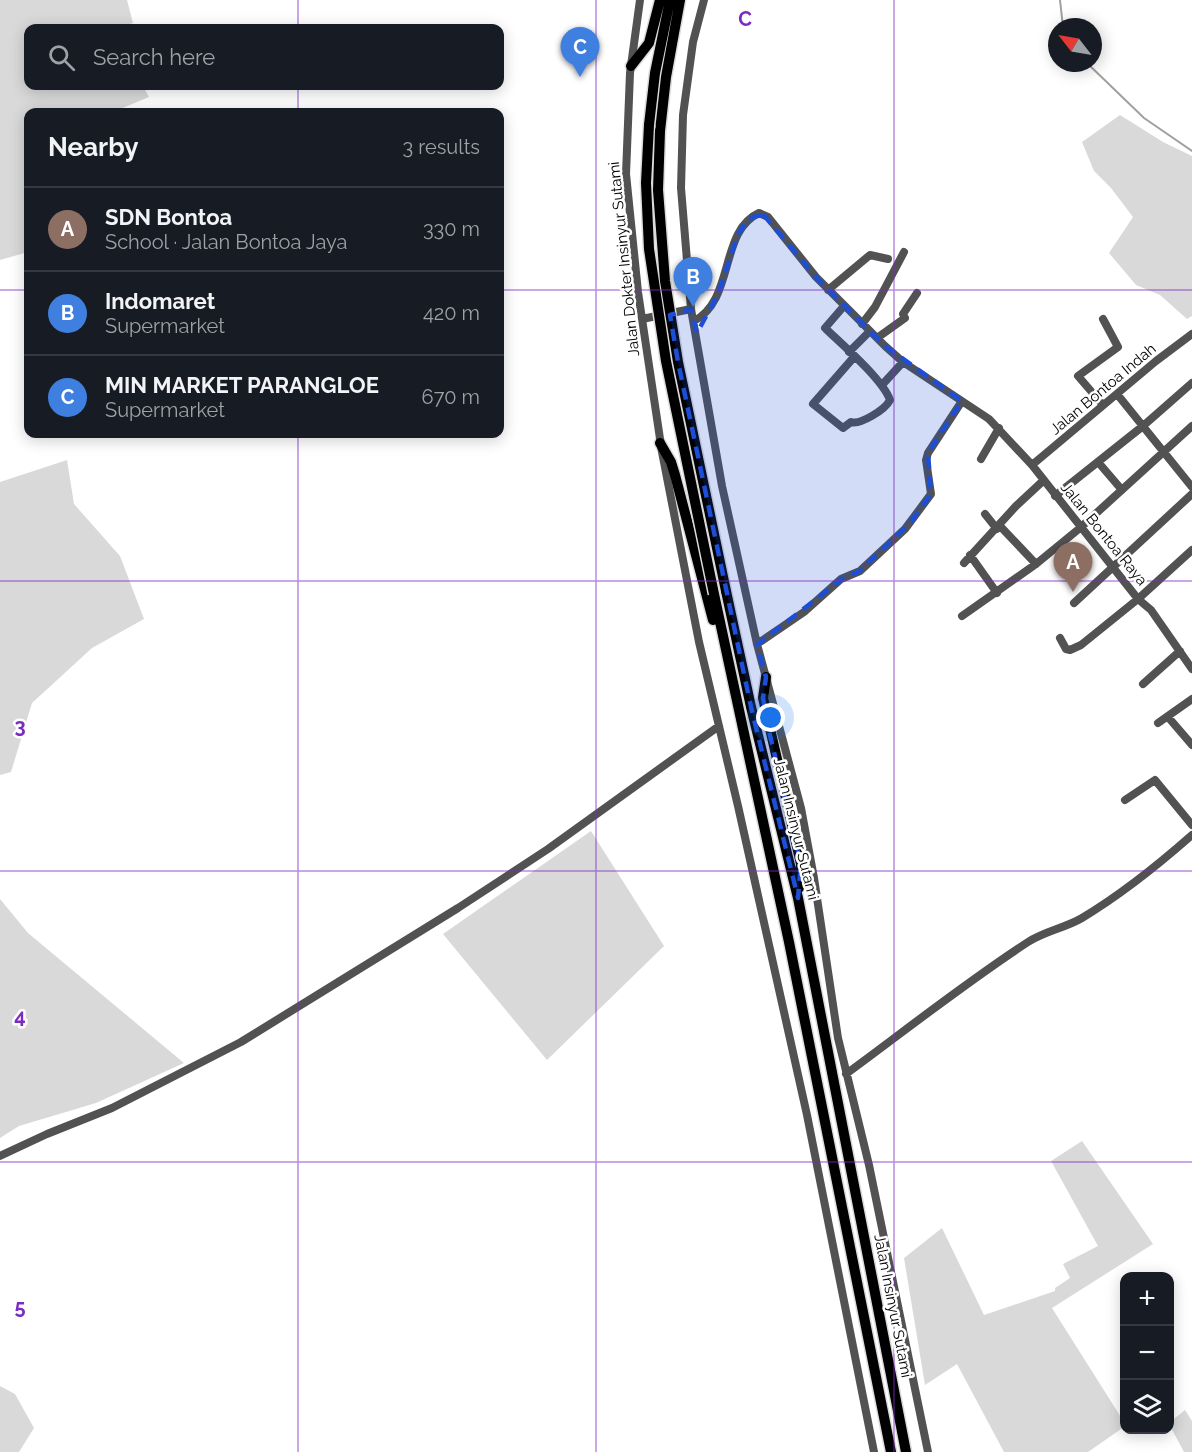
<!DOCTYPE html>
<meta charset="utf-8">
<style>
body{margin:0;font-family:Raleway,sans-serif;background:#242831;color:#f1f3f6}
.controls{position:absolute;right:18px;bottom:18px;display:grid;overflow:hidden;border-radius:12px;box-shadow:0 3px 15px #0003}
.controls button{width:54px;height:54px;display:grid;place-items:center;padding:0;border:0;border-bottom:2px solid #363941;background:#171b24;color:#f1f3f6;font:30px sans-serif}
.compass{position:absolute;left:1048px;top:18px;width:54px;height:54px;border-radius:50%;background:#171b24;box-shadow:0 3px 15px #0003;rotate:301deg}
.you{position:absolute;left:771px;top:718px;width:21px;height:21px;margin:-15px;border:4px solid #fff;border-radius:50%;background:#1a73e8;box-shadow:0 0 0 9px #1a73e833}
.badge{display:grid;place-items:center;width:39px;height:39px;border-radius:50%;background:#7c3aed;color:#fff;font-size:20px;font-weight:700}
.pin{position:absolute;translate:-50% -50px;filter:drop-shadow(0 2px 3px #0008)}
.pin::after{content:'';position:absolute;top:32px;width:21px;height:18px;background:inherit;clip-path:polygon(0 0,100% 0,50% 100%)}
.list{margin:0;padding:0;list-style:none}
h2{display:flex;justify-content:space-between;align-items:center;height:78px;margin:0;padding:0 24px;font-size:26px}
h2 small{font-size:20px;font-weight:400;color:#9ea1a6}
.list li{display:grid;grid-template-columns:39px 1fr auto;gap:18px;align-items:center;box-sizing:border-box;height:84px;padding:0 24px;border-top:2px solid #363941}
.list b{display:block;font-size:22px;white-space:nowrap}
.list p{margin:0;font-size:20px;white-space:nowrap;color:#9ea1a6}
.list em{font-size:20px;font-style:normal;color:#9ea1a6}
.icon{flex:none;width:33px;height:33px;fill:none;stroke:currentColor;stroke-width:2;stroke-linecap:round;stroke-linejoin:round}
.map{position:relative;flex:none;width:1192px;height:1452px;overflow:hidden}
.search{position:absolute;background:#171b24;box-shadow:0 3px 15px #0003;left:24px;top:24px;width:480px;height:66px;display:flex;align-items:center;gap:15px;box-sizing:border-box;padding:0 21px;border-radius:12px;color:#9ea1a6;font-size:22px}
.panel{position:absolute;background:#171b24;box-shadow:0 3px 15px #0003;left:24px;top:108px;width:480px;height:330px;border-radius:12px}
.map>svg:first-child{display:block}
</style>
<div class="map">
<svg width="1192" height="1452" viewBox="0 0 1192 1452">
<rect width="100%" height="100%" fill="#fff"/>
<path fill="#d9d9d9" d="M0 0H127L133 23 119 28H28V86H143L149 97 113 112H28V252L0 260Z
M1120 115 1163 142 1192 156V316L1187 319 1160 295 1136 285 1109 253 1133 217 1111 188 1094 171 1082 142Z
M67 460 74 504 120 556 144 619 92 648 32 703 11 772 0 775V482Z
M591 831 664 946 547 1060 443 934Z
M0 899 28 933 184 1063 96 1103 19 1126 0 1138Z
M1082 1141 1153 1244 1052 1308 1124 1422V1427L1088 1452H1004L957 1364 925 1385 904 1258 942 1228 984 1315 1055 1291V1288L1070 1278 1063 1264 1098 1246 1051 1161Z
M0 1386 15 1394 34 1428 19 1452H0Z
M1185 1410 1192 1421V1452H1184L1170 1426V1422Z"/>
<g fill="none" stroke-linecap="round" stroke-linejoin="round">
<path stroke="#a0a0a0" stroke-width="2" d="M1060 0 1063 27
M1087 63 1144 118 1192 151"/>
<g stroke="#dbdbdb" stroke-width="13">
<path id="highway" d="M631 66 649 43 660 0
M649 125 655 73 670 0
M660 131 666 77 680 0
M660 443 671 462 675 475 713 620
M726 591 751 707 798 898 906 1452
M714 594 789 942 891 1452
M766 677 763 698 801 864 799 888"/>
</g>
<path stroke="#525252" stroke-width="8" d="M640 0 630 73 626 174 638 292 662 452 699 642 738 806 807 1115 874 1452
M704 0 693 42 683 115 681 188 691 309 722 486 757 644 801 808 814 878 838 1038 869 1165 928 1452
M828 290 870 255 888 259
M844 306 825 328 826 329C843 345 883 380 890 400 885 410 860 425 851 422L843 428 813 404 854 357
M642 319 691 309
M694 321C735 300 719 231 759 213L768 217 816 277 885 346 903 362 989 419 1032 465 1138 599 1151 610 1192 669
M862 324 875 307 904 252
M877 338 905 318 903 314 917 293
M849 352 870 331
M882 385 903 362
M1117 394 1192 487
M1103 405 1078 376 1118 347 1103 319
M981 459 999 428
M1098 462 1122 490
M1032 465 1156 361 1192 334
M1055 496 1143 426 1192 383
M985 514 997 529
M1000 526 1036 564
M970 555 997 593
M964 563 1016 506 1044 480
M1074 603 1192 494
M962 616 1036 564 1080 528 1192 426
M1060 638 1066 649 1070 650 1081 645 1138 599 1192 550
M757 644 804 612 841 579 860 571 905 529 931 494 926 460 928 453 962 401
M1143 684 1180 651
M1168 717 1192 745
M1158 723 1192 699
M1125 800 1155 780 1192 825
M846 1074C906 1030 965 983 1028 942 1045 931 1065 928 1082 918 1122 894 1158 865 1192 835
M0 1156 47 1134 112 1108 241 1042 458 908 548 849 719 726"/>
<use href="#highway" stroke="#000" stroke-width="10"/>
<g stroke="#dbdbdb" stroke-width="13" stroke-linecap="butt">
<path id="highway-bridge" d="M649 125 646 183 649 249 666 361 714 594
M660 131 658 190 665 281 678 362 726 591"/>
</g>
<use href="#highway-bridge" stroke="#000" stroke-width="10"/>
</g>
<path fill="#1d4ed8" fill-opacity="0.2" stroke="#1d4ed8" stroke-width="4.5" stroke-dasharray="12 8" stroke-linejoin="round" d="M763 214 816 277 885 346 962 401 928 453 931 494 911 522 860 571 842 579 757 645 766 677 763 698 768 727 801 864 798 898 751 707 678 362 670 315 691 309 697 333 718 294 738 234 748 219Z"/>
<path fill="none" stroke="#7b2cbf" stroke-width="1.5" stroke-opacity="0.55" d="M298 0V28M596 0V1452M894 0V1452M298 86V112M0 290H28M500 290H1192M298 434V1452M0 581H1192M0 871H1192M0 1162H1192"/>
<g text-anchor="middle" stroke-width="5" stroke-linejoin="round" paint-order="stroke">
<g font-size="15" fill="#000" stroke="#fff">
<text transform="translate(624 259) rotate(-96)" y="5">Jalan Dokter Insinyur Sutami</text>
<text transform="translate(1103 389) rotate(-40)" y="5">Jalan Bontoa Indah</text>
<text transform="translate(1104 534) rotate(51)" y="5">Jalan Bontoa Raya</text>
<text transform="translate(796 829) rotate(76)" y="5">Jalan Insinyur Sutami</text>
<text transform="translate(893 1306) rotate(79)" y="5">Jalan Insinyur Sutami</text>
</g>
</g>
<g font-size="20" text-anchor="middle" font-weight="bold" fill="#7b2cbf" stroke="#fff" stroke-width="5" stroke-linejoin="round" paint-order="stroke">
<text x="745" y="26">C</text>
<text x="20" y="733">3</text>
<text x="20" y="1023">4</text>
<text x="20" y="1314">5</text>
</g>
</svg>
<div class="controls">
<button>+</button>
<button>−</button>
<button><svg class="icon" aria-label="layers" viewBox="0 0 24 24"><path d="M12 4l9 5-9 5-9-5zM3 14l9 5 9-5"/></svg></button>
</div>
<svg class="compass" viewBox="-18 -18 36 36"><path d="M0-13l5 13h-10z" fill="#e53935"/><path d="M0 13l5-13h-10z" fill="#9ea1a6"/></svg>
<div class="you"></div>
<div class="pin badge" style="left:1073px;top:592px;background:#8d6e63">A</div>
<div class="pin badge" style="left:693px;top:307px;background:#3f7fe0">B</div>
<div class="pin badge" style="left:580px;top:77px;background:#3f7fe0">C</div>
<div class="search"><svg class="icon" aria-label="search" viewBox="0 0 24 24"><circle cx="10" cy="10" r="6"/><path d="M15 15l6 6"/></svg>Search here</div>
<section class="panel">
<h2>Nearby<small>3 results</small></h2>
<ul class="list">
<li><span class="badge" style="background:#8d6e63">A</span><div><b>SDN Bontoa</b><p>School · Jalan Bontoa Jaya</p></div><em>330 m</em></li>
<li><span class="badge" style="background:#3f7fe0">B</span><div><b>Indomaret</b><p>Supermarket</p></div><em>420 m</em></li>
<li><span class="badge" style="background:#3f7fe0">C</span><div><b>MIN MARKET PARANGLOE</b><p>Supermarket</p></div><em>670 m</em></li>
</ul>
</section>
</div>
